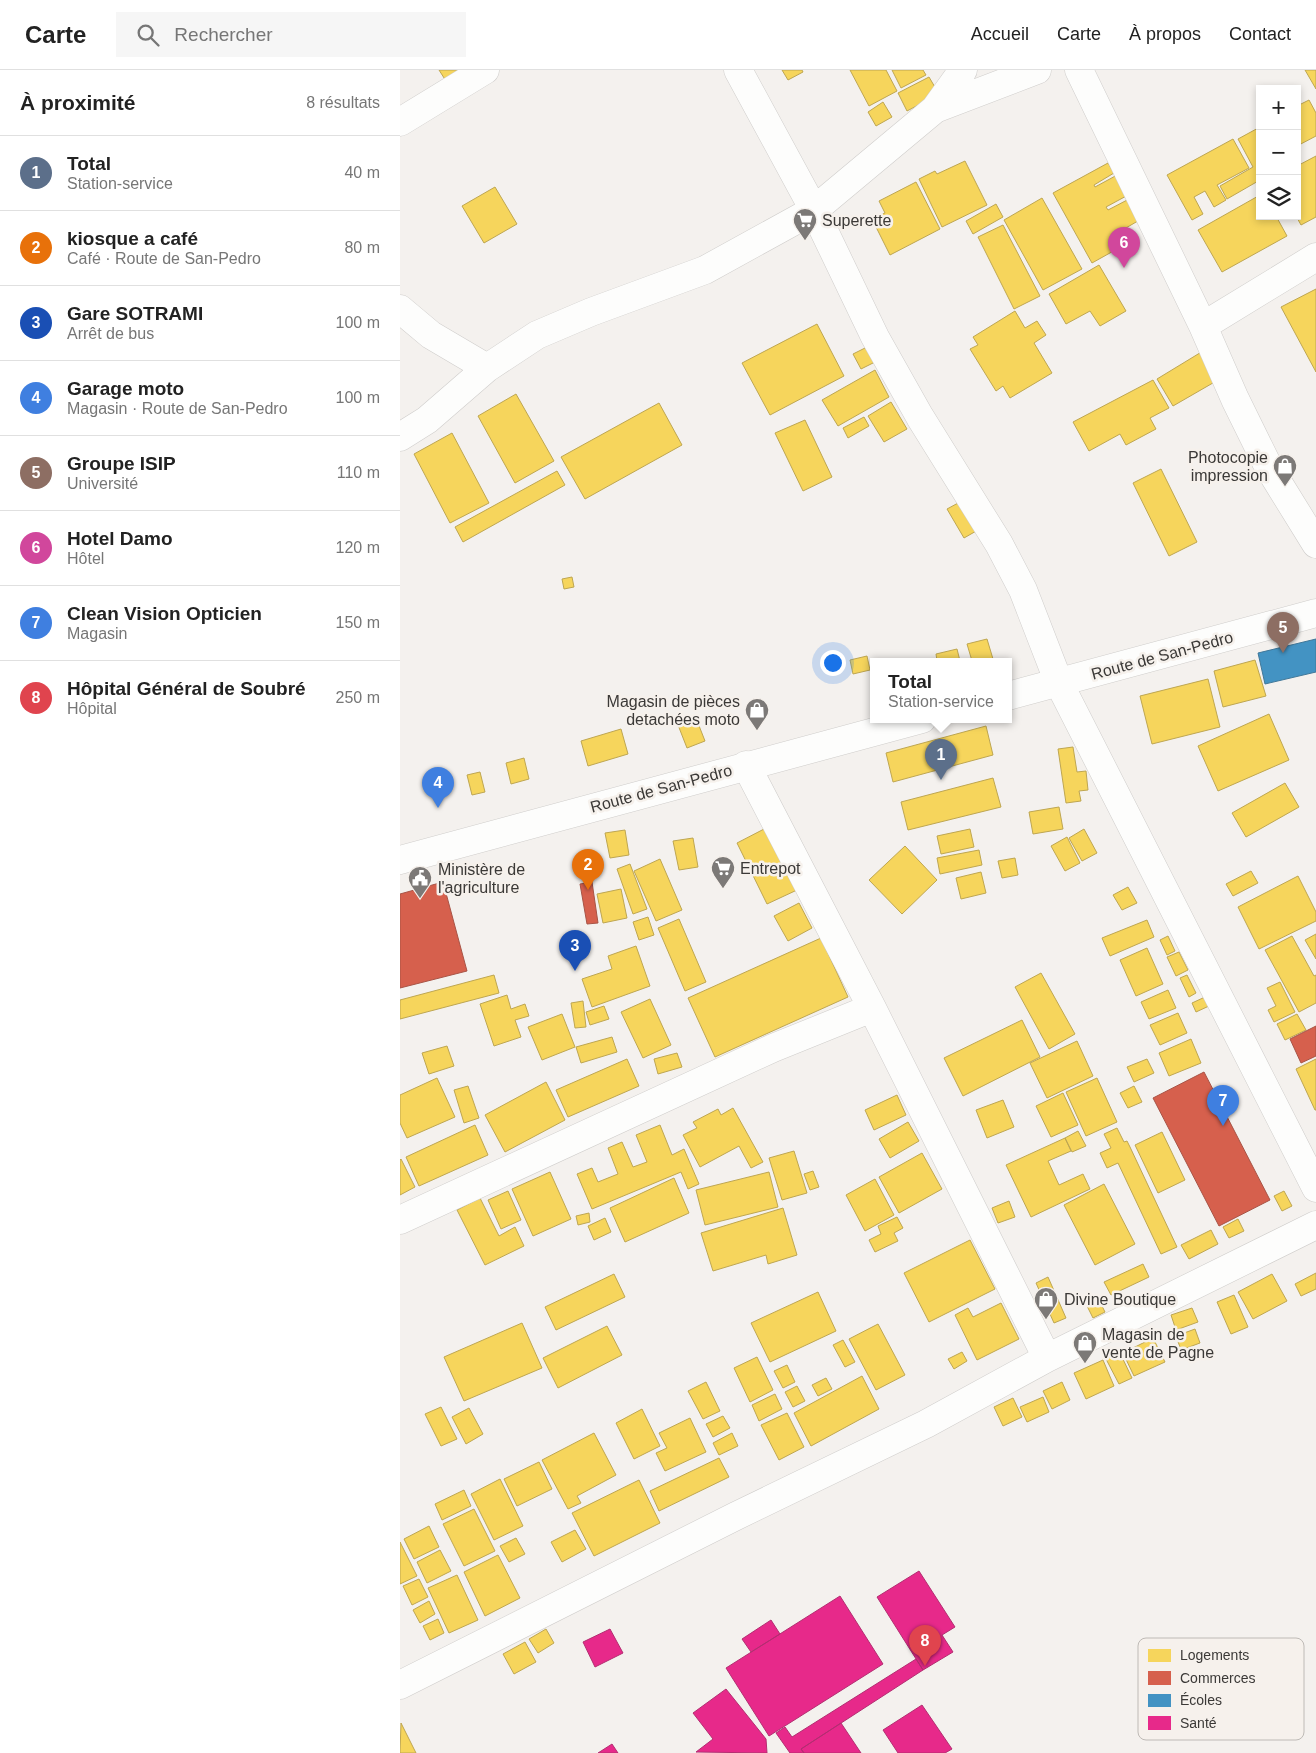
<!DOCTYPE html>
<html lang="fr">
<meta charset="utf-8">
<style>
body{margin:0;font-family:Arial,sans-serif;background:#f6f6f6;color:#222}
.controls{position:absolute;right:15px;top:15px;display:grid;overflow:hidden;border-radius:0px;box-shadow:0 2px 8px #0003}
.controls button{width:45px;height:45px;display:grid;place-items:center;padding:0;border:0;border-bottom:1px solid #e0e0e0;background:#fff;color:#222;font:25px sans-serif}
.you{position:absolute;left:432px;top:592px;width:18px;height:18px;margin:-12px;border:4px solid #fff;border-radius:50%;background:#1a73e8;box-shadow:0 0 0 8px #1a73e833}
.badge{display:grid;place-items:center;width:32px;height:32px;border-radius:50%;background:#0b8043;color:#fff;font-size:16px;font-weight:700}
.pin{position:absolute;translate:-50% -41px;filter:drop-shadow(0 1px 2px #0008)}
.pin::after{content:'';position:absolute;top:26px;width:18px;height:15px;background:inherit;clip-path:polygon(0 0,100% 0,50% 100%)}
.popup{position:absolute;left:470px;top:588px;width:142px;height:65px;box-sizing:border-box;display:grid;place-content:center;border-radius:0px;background:#fff;filter:drop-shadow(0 1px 4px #0005);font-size:16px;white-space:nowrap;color:#767676}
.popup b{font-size:19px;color:#222}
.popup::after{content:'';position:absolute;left:50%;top:100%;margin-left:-10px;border:10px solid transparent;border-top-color:#fff}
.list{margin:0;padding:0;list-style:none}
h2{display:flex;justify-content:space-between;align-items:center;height:65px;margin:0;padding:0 20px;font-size:21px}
h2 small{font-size:16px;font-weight:400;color:#767676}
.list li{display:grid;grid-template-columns:32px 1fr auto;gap:15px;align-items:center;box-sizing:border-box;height:75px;padding:0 20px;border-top:1px solid #e0e0e0}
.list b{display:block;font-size:19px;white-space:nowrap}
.list p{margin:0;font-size:16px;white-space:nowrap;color:#767676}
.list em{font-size:16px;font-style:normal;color:#767676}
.icon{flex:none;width:28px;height:28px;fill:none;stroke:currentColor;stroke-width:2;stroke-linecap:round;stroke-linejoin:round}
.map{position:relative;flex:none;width:916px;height:1683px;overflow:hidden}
header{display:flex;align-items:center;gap:30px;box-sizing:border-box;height:70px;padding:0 25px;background:#fff;border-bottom:1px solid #e0e0e0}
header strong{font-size:24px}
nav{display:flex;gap:28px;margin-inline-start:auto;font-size:18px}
.search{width:350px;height:45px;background:#f6f6f6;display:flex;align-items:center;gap:12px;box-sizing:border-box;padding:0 18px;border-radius:0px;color:#767676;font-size:19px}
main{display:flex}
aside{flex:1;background:#fff}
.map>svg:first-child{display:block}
</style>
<header>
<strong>Carte</strong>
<div class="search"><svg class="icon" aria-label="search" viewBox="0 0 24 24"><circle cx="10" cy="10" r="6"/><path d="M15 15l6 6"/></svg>Rechercher</div>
<nav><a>Accueil</a><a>Carte</a><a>À propos</a><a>Contact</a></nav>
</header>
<main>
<aside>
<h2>À proximité<small>8 résultats</small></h2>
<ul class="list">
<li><span class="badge" style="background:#5c6f8a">1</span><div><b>Total</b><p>Station-service</p></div><em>40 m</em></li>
<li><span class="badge" style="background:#e8710a">2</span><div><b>kiosque a café</b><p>Café · Route de San-Pedro</p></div><em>80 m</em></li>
<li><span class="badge" style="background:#1a4fb4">3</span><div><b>Gare SOTRAMI</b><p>Arrêt de bus</p></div><em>100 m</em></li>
<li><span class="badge" style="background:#3f7fe0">4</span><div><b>Garage moto</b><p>Magasin · Route de San-Pedro</p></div><em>100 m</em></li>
<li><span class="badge" style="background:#8d6e63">5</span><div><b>Groupe ISIP</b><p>Université</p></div><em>110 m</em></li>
<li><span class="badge" style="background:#d1479c">6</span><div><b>Hotel Damo</b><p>Hôtel</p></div><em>120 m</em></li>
<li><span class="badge" style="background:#3f7fe0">7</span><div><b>Clean Vision Opticien</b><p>Magasin</p></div><em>150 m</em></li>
<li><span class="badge" style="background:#e0444e">8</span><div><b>Hôpital Général de Soubré</b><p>Hôpital</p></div><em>250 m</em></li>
</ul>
</aside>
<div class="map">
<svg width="916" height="1683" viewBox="0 0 916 1683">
<rect width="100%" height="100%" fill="#f4f1ee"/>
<path fill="#f6d55c" stroke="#bea651" d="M39 0H64L46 11Z
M382 0H402L403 2 388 10Z
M450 0H486L497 21 469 36Z
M492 0H523L526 5 501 18Z
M905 0H916V19Z
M529 7 539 24 507 41 498 23Z
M909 30 916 43V66L897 76V36Z
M483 32 492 47 476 56 468 42Z
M860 57V110L827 129 820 116 853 97 838 69Z
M833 69 849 98 817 115 826 130 814 137 805 121 794 127 803 144 792 150 767 105Z
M916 86V147L901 155 896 146H897V96Z
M565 91 587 135 542 157 519 109 535 101 537 104Z
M708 93 714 103 694 115 695 117 719 104 730 124 706 137 708 140 731 128 743 148 719 162 726 174 692 193 653 123Z
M516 112 540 159 490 185 472 149 485 143 479 131Z
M95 117 117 154 84 173 62 136Z
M860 125V146H876L887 166 822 202 798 160Z
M642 128 682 199 643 220 604 150Z
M596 134 603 147 573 164 566 151Z
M603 155 640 226 614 239 578 167Z
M699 195 726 241 700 256 690 241 666 254 649 224Z
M916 219V302L881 237Z
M615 241 625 258 637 251 646 265 634 273 652 303 610 328 603 316 596 321 570 279 578 275 573 267Z
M417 254 444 306 370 345 342 293Z
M467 277 475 292 461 299 453 284Z
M808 278 825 306 773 336 757 309Z
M475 300 489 327 438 356 422 330Z
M753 310 769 338 750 348 756 359 726 375 720 364 689 381 673 352Z
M116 324 154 391 115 413 78 346Z
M491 332 507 359 484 372 468 346Z
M259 333 282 375 185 429 161 387Z
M464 347 469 356 448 368 443 358Z
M405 350 432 407 403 421 375 363Z
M52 363 89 433 50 453 14 384Z
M761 399 797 472 769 486 733 413Z
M157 401 165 415 63 472 55 457Z
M560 432 578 460 564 468 547 439Z
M172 507 174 517 164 519 162 509Z
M587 569 593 589 584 591H572L567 574Z
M557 579 560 591H537L536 584Z
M467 586 470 600 453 604 450 590Z
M855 590 866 626 823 637 814 601Z
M808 609 820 657 752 674 740 626Z
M869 644 889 690 818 721 798 676Z
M296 648 305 671 287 678 278 655Z
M586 656 593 685 493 712 486 683Z
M221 659 228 684 188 696 181 671Z
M673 677 677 702 686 701 688 720 679 721 681 731 666 733 658 679Z
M124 688 129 709 111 714 106 693Z
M80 702 85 722 72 725 67 705Z
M593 708 601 737 508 760 501 732Z
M885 713 899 737 846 767 832 743Z
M659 737 663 759 633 764 629 742Z
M366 758 397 820 367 834 337 773Z
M570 759 574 777 541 784 537 766Z
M684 759 697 783 682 791 669 768Z
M225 760 229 785 210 788 205 763Z
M667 767 680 793 665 801 651 776Z
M293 768 298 797 279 800 273 771Z
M505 776 537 810 502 844 469 810Z
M579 780 582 795 540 804 537 788Z
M615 788 618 805 602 808 598 791Z
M260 789 282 840 256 851 234 801Z
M230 794 247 839 233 844 217 799Z
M851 801 858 813 833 826 826 814Z
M581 802 586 823 561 829 556 808Z
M898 806 916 842V851L859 879 838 837Z
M728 817 737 833 722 840 713 825Z
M221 819 227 848 203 853 197 824Z
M399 833 412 858 388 871 374 846Z
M248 847 254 865 239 870 233 852Z
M279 849 306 912 285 921 258 858Z
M747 850 754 867 710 886 702 868Z
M916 864V889L905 870Z
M768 866 775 881 767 885 760 870Z
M892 866 914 906 916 905V933L899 942 865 880Z
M421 868 448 927 315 987 288 928Z
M236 876 250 916 192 937 182 909 212 899 208 886Z
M747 878 763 914 736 926 720 890Z
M779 882 788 900 776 906 767 887Z
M641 903 675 964 649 979 615 917Z
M94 905 99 923 0 949V930Z
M787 905 796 923 789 927 780 908Z
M880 912 895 942 874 952 868 940 876 936 867 918Z
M768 920 776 938 749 949 741 932Z
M107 925 111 939 125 934 129 946 115 950 121 967 94 976 80 934Z
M805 927 809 936 796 942 792 933Z
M250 929 271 975 243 988 221 942Z
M183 931 186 957 175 958 171 933Z
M204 936 209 949 190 955 186 942Z
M778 943 787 963 760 975 750 955Z
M162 944 175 977 142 990 128 957Z
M897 944 906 960 885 970 877 954Z
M622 950 640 987 563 1026 544 988Z
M212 967 217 982 181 993 176 977Z
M791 969 801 993 769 1006 759 983Z
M677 971 693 1006 647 1028 630 993Z
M47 976 54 996 29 1004 22 983Z
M277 983 282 997 258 1004 254 989Z
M227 989 239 1016 168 1047 156 1020Z
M747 989 754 1003 734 1012 727 997Z
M916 989V1040H915L896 999Z
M37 1008 55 1047 7 1068 0 1053V1025Z
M697 1008 717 1052 686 1066 666 1022Z
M146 1012 165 1050 105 1082 85 1045Z
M68 1016 79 1048 64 1053 54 1020Z
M734 1016 742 1032 728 1038 720 1023Z
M663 1023 678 1055 651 1067 636 1036Z
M497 1025 506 1045 474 1060 465 1040Z
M603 1030 614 1057 587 1068 576 1040Z
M333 1038 363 1092 351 1098 339 1076 300 1097 283 1065 297 1058 293 1052 318 1039 321 1045Z
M508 1052 519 1071 490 1088 479 1069Z
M75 1055 88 1085 19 1116 6 1087Z
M260 1055 272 1085 284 1079 299 1114 288 1119 281 1102 192 1139 177 1104 192 1098 198 1112 218 1104 208 1078 222 1072 233 1097 247 1092 236 1065Z
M717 1058 724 1072 727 1071 730 1077 777 1177 761 1184 718 1093 707 1098 700 1083 711 1078 704 1064Z
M678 1061 686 1076 672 1082 665 1068Z
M762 1062 785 1110 758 1123 735 1075Z
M665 1068 671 1081 648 1091 659 1115 683 1104 690 1119 631 1147 606 1095Z
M394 1081 407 1123 382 1130 369 1088Z
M522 1083 542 1119 499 1143 479 1107Z
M1 1089 15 1117 0 1125V1090Z
M413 1101 419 1117 410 1120 404 1104Z
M150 1102 171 1149 133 1166 112 1119Z
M369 1102 378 1137 305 1155 296 1120Z
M274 1108 289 1143 225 1172 210 1138Z
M475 1109 494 1145 465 1161 446 1125Z
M704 1114 735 1174 695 1195 664 1135Z
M108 1121 121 1150 101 1159 88 1130Z
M884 1121 892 1136 882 1141 874 1126Z
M80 1128 99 1166 115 1157 124 1176 85 1195 57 1140Z
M609 1131 615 1147 598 1153 592 1138Z
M383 1138 397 1185 368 1194 366 1185 313 1201 301 1163Z
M189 1143 190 1152 178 1155 176 1146Z
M497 1147 503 1158 494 1163 498 1171 475 1182 469 1170 481 1164 478 1156Z
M205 1148 211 1162 194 1170 188 1156Z
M838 1149 844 1161 829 1168 823 1157Z
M811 1160 818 1174 789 1189 781 1175Z
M570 1170 595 1219 529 1252 504 1203Z
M743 1194 749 1207 711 1225 704 1212Z
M916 1203V1219L901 1226 895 1214Z
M214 1204 225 1227 156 1260 145 1237Z
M872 1204 887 1231 853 1249 838 1222Z
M648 1207 666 1248 654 1253 636 1213Z
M418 1222 436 1261 370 1292 351 1253Z
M834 1225 848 1257 831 1264 817 1232Z
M698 1228 705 1242 693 1248 686 1234Z
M601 1233 619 1269 577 1290 555 1245 568 1238 573 1247Z
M792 1238 798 1252 776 1260 771 1245Z
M122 1253 142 1298 64 1331 44 1287Z
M478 1254 505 1305 476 1320 449 1269Z
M207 1256 222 1285 158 1318 143 1288Z
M795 1259 800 1273 781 1280 776 1266Z
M753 1268 765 1292 734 1306 723 1283Z
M443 1270 455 1292 445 1297 433 1275Z
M562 1282 567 1291 554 1299 548 1289Z
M720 1283 732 1308 719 1314 706 1289Z
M357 1287 373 1320 350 1332 334 1298Z
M703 1290 714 1316 686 1329 674 1303Z
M387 1295 395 1312 383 1318 374 1301Z
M462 1306 479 1339 411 1376 394 1343Z
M426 1308 432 1319 418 1326 412 1315Z
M306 1312 320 1341 303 1349 288 1321Z
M662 1312 670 1330 652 1339 643 1321Z
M397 1316 405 1331 393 1337 385 1322Z
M375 1324 382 1339 359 1351 352 1335Z
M643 1327 649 1342 627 1352 620 1337Z
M613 1328 622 1347 603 1356 594 1337Z
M41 1337 57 1369 41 1376 25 1344Z
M69 1338 83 1364 66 1374 52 1347Z
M242 1339 260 1376 234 1389 216 1353Z
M387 1343 404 1377 379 1390 361 1355Z
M323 1346 330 1358 313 1367 306 1354Z
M290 1348 306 1382 265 1401 256 1383 267 1378 259 1363Z
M194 1363 216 1405 177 1426 181 1433 168 1439 142 1390Z
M332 1363 338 1376 319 1385 313 1373Z
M319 1388 329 1407 259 1441 250 1421Z
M139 1392 152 1419 117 1436 104 1409Z
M100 1409 123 1456 94 1470 71 1424Z
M239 1410 260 1453 194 1486 172 1443Z
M64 1420 71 1436 42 1450 35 1434Z
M74 1439 95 1481 64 1496 43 1454Z
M29 1456 39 1477 14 1489 4 1469Z
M175 1460 186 1479 162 1492 151 1472Z
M116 1468 125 1484 109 1492 100 1476Z
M0 1472 17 1506 0 1514Z
M40 1480 51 1501 27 1513 17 1492Z
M98 1485 120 1528 85 1546 64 1502Z
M57 1505 78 1550 49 1563 28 1518Z
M19 1509 28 1527 12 1535 3 1516Z
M29 1531 35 1544 20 1553 13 1540Z
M38 1549 44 1563 30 1570 23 1556Z
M146 1559 154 1573 138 1583 129 1569Z
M125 1572 136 1592 114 1604 103 1584Z
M1 1653 16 1683H0Z"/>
<path fill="#d6604d" stroke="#a85446" d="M43 812 67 901 0 918V824Z
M192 812 198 853 187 854 180 814Z
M916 956V986L901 993 890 969Z
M804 1002 870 1130 819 1156 753 1028Z"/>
<path fill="#4393c3" stroke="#417899" d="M916 569V602L865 614 858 583Z"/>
<path fill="#e7298a" stroke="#b32e71" d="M519 1501 555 1557 542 1565 553 1582 523 1600 477 1527Z
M440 1526 483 1594 369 1666 326 1598Z
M371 1550 380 1564 351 1582 342 1569Z
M210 1559 223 1583 195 1597 183 1572Z
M516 1589 523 1600 401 1679 404 1683H390L376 1663 385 1657 392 1667Z
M326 1619 366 1669 367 1683 296 1682 313 1669 293 1643Z
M522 1635 552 1679 545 1683H498L483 1660Z
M441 1653 461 1683H404L401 1679Z
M212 1674 218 1683H198Z"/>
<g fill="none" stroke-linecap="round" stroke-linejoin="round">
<g stroke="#cfcdcb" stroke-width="29">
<path id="minor" d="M338 0 414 140 475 267 520 347 599 474 623 520 659 613 916 1118
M679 0 803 256 835 329 869 398 916 474
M535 39 563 0
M0 52 85 0
M0 239 31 265 87 298
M803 256 916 187
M0 367 27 350 87 298 137 265 191 242 305 200 414 140 535 39 637 0
M346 695 472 938 647 1288
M0 1150 373 978 472 938
M0 1615 336 1446 526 1354 647 1288 916 1155"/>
</g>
<g stroke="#cfcdcb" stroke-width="29">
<path id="major" d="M608 626 916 543
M0 790 522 649"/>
</g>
<use href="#minor" stroke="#fdfdfc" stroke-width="28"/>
<use href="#major" stroke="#fdfdfc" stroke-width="28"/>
</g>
<defs>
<g id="supermarket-pin" transform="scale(1.25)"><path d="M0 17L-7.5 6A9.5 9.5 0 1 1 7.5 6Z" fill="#7c7977" stroke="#f6f1ec"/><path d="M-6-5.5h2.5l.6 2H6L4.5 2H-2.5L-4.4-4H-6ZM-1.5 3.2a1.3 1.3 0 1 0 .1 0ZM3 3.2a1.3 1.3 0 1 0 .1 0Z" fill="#fff"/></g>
<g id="shop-pin" transform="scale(1.25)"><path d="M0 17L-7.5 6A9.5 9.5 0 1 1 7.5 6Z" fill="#7c7977" stroke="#f6f1ec"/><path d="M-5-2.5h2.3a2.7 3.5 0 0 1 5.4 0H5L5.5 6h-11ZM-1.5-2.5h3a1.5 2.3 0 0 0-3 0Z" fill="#fff"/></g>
<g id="civic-pin" transform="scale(1.25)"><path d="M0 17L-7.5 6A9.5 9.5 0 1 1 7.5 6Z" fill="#7c7977" stroke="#f6f1ec"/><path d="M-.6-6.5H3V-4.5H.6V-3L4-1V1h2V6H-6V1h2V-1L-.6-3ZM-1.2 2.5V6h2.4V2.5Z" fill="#fff"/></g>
</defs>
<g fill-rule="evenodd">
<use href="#supermarket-pin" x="405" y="150"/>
<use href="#shop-pin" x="885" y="396"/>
<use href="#shop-pin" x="357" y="640"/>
<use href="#supermarket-pin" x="323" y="798"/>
<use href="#civic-pin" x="20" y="808"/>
<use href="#shop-pin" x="646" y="1229"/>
<use href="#shop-pin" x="685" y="1273"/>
</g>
<g text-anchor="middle" stroke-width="5" stroke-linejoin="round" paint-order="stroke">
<g font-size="16" fill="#3b3937" stroke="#f6f1ec" text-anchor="start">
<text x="422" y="156">Superette</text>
<text x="868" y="393" text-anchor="end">Photocopie<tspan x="868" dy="18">impression</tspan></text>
<text x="340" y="637" text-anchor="end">Magasin de pièces<tspan x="340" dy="18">detachées moto</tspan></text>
<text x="340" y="804">Entrepot</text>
<text x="38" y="805">Ministère de<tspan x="38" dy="18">l'agriculture</tspan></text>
<text x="664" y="1235">Divine Boutique</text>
<text x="702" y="1270">Magasin de<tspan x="702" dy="18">vente de Pagne</tspan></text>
</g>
<g font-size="16" fill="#3b3937" stroke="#f6f1ec">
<text transform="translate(762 585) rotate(-15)" y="6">Route de San-Pedro</text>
<text transform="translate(261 718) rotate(-15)" y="6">Route de San-Pedro</text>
</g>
</g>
<rect x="738" y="1568" width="166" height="102" rx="8" fill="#f6f1ec" stroke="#bebab6" stroke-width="1"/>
<rect x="748" y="1579" width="23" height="13" fill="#f6d55c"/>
<rect x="748" y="1601" width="23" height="14" fill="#d6604d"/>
<rect x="748" y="1624" width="23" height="13" fill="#4393c3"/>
<rect x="748" y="1646" width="23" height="14" fill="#e7298a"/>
<g font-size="14" fill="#3b3937">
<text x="780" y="1590">Logements</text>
<text x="780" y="1613">Commerces</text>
<text x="780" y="1635">Écoles</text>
<text x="780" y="1658">Santé</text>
</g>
</svg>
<div class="controls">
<button>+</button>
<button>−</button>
<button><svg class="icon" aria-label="layers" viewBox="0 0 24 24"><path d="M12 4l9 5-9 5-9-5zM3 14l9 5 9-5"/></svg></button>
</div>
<div class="you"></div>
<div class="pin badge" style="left:541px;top:710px;background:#5c6f8a">1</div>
<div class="popup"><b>Total</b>Station-service</div>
<div class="pin badge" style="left:188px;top:820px;background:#e8710a">2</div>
<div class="pin badge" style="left:175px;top:901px;background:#1a4fb4">3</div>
<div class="pin badge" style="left:38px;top:738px;background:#3f7fe0">4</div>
<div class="pin badge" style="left:883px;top:583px;background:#8d6e63">5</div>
<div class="pin badge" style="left:724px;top:198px;background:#d1479c">6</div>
<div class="pin badge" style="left:823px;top:1056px;background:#3f7fe0">7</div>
<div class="pin badge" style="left:525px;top:1596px;background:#e0444e">8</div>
</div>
</main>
